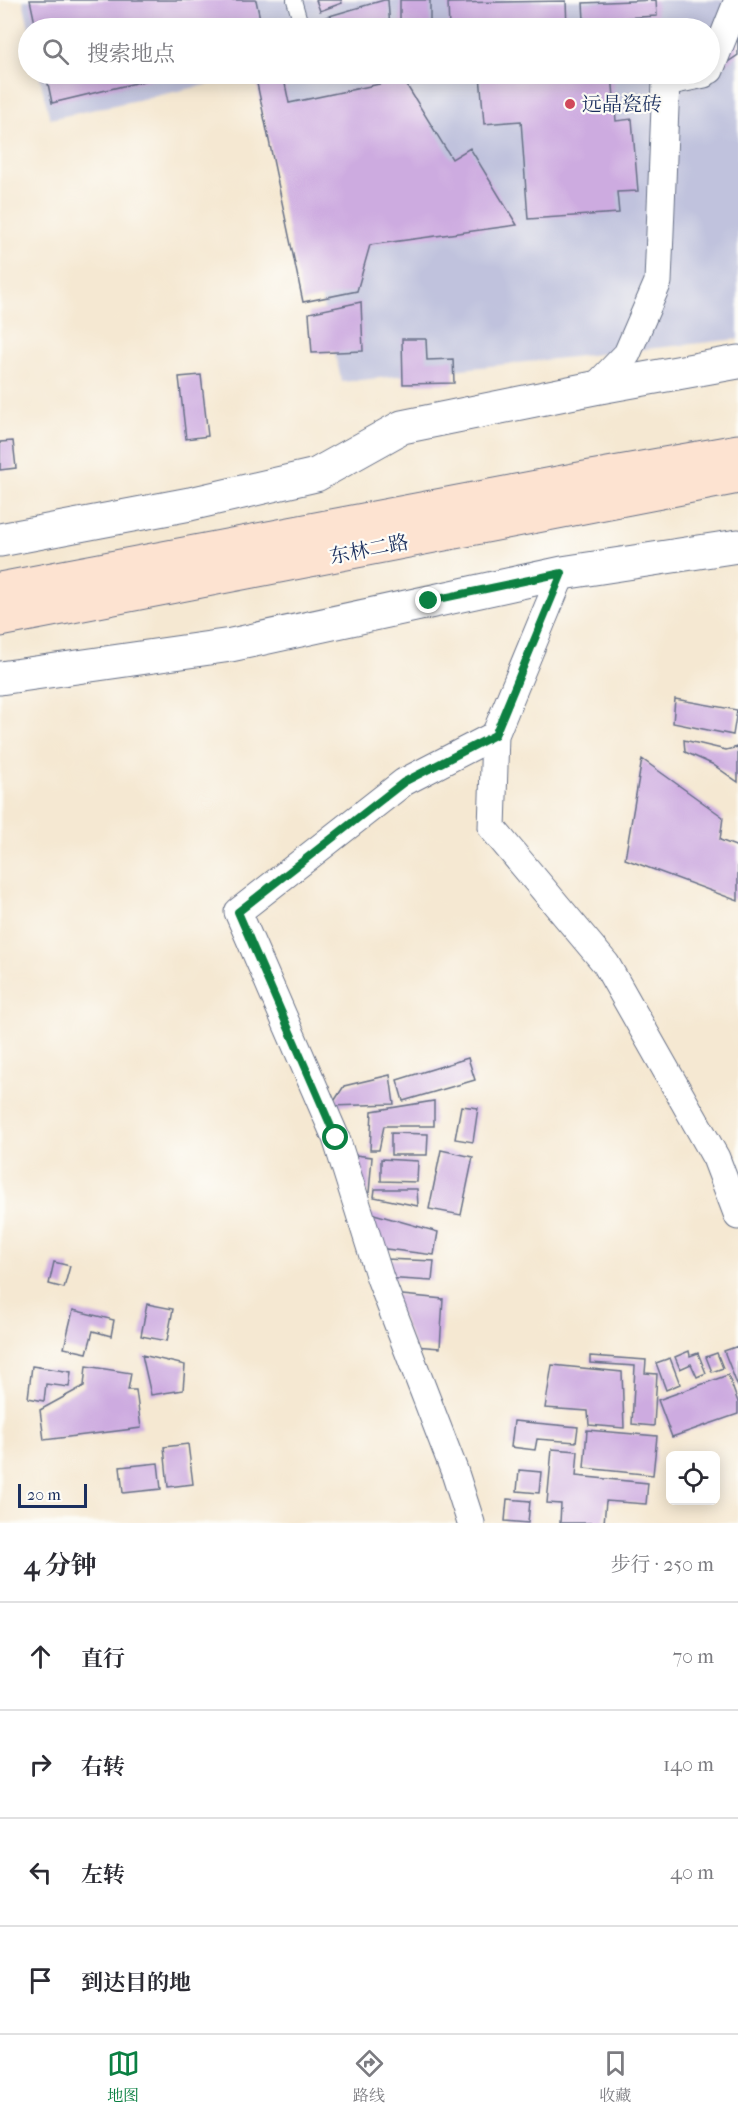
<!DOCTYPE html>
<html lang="zh">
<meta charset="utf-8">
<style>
body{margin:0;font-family:"IM FELL French Canon","Noto Serif SC",serif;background:#f2f2f3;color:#2b2b33}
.controls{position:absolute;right:18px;bottom:18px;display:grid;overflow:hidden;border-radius:9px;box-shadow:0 3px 15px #0003}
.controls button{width:54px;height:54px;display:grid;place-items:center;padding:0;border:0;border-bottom:2px solid #e1e1e2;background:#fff;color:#2b2b33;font:30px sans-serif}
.scale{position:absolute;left:18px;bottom:15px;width:69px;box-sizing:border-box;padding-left:6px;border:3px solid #1b2f5e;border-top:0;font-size:16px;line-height:21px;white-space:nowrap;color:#1b2f5e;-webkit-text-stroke:4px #fdfcf7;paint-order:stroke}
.stop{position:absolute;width:18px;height:18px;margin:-14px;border:4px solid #0b8043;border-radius:50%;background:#fff}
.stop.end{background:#0b8043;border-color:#fff;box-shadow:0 2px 6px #0008}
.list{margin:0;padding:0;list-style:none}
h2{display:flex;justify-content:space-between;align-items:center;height:78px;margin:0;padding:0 24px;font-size:26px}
h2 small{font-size:20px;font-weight:400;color:#7c7c81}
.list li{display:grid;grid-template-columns:39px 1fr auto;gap:18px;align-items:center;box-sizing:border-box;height:108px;padding:0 24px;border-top:2px solid #e1e1e2}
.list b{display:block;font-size:22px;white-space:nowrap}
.list em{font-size:20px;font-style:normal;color:#7c7c81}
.icon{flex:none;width:33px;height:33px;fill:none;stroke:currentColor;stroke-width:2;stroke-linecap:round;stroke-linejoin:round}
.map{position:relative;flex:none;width:738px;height:1523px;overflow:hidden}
.search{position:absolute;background:#fff;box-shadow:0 3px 15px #0003;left:18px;right:18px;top:18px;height:66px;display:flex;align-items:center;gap:15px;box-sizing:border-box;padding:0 21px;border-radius:33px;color:#7c7c81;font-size:22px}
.sheet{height:510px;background:#fff}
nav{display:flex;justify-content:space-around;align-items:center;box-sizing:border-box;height:84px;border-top:2px solid #e1e1e2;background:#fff;font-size:16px;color:#7c7c81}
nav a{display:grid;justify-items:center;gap:3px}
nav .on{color:#0b8043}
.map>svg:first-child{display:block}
</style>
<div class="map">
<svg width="738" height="1523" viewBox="0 0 738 1523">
<rect width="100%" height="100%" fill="#fdfcf7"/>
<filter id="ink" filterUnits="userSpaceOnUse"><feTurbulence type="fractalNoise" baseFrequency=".0167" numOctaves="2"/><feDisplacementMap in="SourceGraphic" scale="12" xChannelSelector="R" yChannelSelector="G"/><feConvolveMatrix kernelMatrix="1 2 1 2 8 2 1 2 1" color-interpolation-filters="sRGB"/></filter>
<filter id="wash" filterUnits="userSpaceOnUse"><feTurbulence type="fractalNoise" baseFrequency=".008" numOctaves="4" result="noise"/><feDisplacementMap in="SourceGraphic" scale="24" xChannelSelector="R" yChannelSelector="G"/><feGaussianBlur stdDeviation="1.35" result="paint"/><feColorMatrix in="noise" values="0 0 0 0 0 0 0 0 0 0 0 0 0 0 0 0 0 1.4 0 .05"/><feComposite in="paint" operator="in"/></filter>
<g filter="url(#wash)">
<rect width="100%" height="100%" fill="#f5e8d2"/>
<path fill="#c0c2dd" d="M23 0H738V339L342 382 322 301 270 74H710V28H29Z
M39 74H256L50 119Z"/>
<g id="blocks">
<path fill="#cdabe0" d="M30 0H256L262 28H36Z
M316 0H341L342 3 320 11Z
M384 0H388L390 28H329L326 17Z
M400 0H430V28H400Z
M656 0 657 16 584 20 583 3Z
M566 1 567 28H449L448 3Z
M738 36V55L722 66Z
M46 74H173L52 103Z
M255 74H283L289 103 403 79 452 159 470 148 517 225 370 245 357 291 303 302Z
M500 74H612L616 121 632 119 638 191 617 192 619 213 528 219 521 121 484 124 480 75Z
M361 302 363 351 312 353 309 313Z
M402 339H426L427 360 453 359 454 383 403 384Z
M201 375 208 436 186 439 179 377Z
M13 441 16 468 0 470V442Z
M675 699 737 710 733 735 673 723Z
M684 740 726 750 738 747V782L712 764 685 752Z
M642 759 723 817 720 840 738 847V901L625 859Z
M468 1058 475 1080 403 1101 397 1080Z
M390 1075 394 1104 331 1106 344 1086Z
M434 1101V1126H384L379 1150H370L372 1111Z
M461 1106 478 1108 473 1142 455 1139Z
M391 1133 428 1134 427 1155H391Z
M441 1150 473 1157 461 1215 429 1209Z
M346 1154 372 1157 369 1193 359 1189Z
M381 1159 418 1161 417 1182 381 1181Z
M375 1189H417L418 1206 374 1197Z
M367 1212 438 1232 434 1255 378 1248Z
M385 1259 434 1261 432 1281 384 1278Z
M54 1262 70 1266 64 1288 49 1284Z
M392 1294 443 1299 440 1348 414 1346Z
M147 1304 173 1309 167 1341 141 1336Z
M73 1310 114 1320 111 1336 93 1331 87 1353 64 1348Z
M738 1346V1387L724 1351Z
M689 1351 690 1356 698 1353 706 1373 697 1377 691 1364 680 1369 675 1357Z
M717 1353 723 1368 712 1372 706 1357Z
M142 1355 185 1365 183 1390 151 1395Z
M590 1356 646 1360 645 1373 657 1374 654 1426 632 1424 635 1366 590 1363Z
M670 1358 680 1384 666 1390 656 1363Z
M552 1365 622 1372 624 1428 589 1425 588 1411 545 1408Z
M32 1366 71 1372 69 1387 46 1384 44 1401 28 1398Z
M86 1366 131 1373 128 1390H136L141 1428 44 1440 40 1410 84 1386Z
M728 1375 738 1402V1414L672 1437 658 1400Z
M514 1421 578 1427 576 1442 537 1439 535 1450 511 1447Z
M587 1430 657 1436 653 1475 584 1468Z
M188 1444 193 1484 168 1487 164 1447Z
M552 1449 578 1451 576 1476 648 1483 646 1504 606 1501 604 1523H560L561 1504 547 1503Z
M158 1463 161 1489 123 1493 120 1467Z
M519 1470 541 1472 539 1493 517 1491Z
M507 1499 530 1501 528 1523 505 1521Z"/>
</g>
</g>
<g filter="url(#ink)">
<use href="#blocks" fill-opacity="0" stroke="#677087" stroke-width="1.5"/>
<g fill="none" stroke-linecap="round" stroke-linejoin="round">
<g stroke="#677087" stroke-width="16">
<path id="service" d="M294 0 302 28"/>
</g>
<g stroke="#677087" stroke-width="29">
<path id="minor" d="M710 70 738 0
M594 388 627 354 658 282 666 82 704 74
M562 573 495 735 492 828 606 964 716 1158 738 1216
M471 1523 454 1470 380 1278 336 1138 238 912 404 782 495 735"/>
</g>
<g stroke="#677087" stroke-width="35">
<path id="tertiary" d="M0 540 190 504 316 475 402 427 594 388 738 362
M0 678 231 645 562 573 738 546"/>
</g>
<g stroke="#677087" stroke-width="35">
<path id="secondary" d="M0 589 574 480 738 451
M0 620 738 477"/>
</g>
<use href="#service" stroke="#fff" stroke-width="14"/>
<use href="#minor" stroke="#fff" stroke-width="27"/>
<use href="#tertiary" stroke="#fff" stroke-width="33"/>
<use href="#secondary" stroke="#fde3d1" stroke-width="33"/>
</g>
</g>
<g fill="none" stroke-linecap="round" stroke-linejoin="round" filter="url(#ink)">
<path stroke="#0b8043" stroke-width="8" d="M336 1138 238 912 404 782 495 735 562 573 429 601"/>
</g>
<circle fill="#d1495b" stroke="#fdfcf7" stroke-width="2" cx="570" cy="104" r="6"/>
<g text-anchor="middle" stroke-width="4.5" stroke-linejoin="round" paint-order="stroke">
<g font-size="20" fill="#1b2f5e" stroke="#fdfcf7" text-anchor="start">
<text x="582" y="111">远晶瓷砖</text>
</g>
<g font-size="20" fill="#1b2f5e" stroke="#fdfcf7">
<text transform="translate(369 549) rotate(-11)" y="7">东林二路</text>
</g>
</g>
</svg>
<div class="controls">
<button><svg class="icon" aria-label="locate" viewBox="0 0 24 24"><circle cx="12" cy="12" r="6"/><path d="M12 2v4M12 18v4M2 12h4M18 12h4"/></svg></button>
</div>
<div class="scale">20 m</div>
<div class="stop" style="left:336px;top:1138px"></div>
<div class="stop end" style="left:429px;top:601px"></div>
<div class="search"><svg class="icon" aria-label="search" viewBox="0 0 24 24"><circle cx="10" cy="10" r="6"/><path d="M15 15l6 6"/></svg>搜索地点</div>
</div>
<section class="sheet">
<h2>4 分钟<small>步行 · 250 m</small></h2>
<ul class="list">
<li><svg class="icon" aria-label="ahead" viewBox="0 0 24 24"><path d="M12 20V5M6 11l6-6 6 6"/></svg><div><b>直行</b></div><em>70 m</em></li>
<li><svg class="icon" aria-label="right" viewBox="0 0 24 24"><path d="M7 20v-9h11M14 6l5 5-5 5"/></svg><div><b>右转</b></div><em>140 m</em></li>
<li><svg class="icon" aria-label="left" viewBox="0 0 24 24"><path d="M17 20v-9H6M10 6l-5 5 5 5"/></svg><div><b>左转</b></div><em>40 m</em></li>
<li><svg class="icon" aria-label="arrive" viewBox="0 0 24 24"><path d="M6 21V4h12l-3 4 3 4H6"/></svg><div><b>到达目的地</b></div></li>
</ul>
</section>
<nav>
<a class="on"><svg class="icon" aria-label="map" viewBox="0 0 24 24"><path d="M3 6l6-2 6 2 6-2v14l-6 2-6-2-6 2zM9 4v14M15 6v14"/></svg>地图</a>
<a><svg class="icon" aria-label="directions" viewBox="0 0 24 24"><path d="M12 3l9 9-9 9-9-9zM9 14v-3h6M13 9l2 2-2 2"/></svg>路线</a>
<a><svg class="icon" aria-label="saved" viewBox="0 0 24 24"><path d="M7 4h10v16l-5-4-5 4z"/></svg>收藏</a>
</nav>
